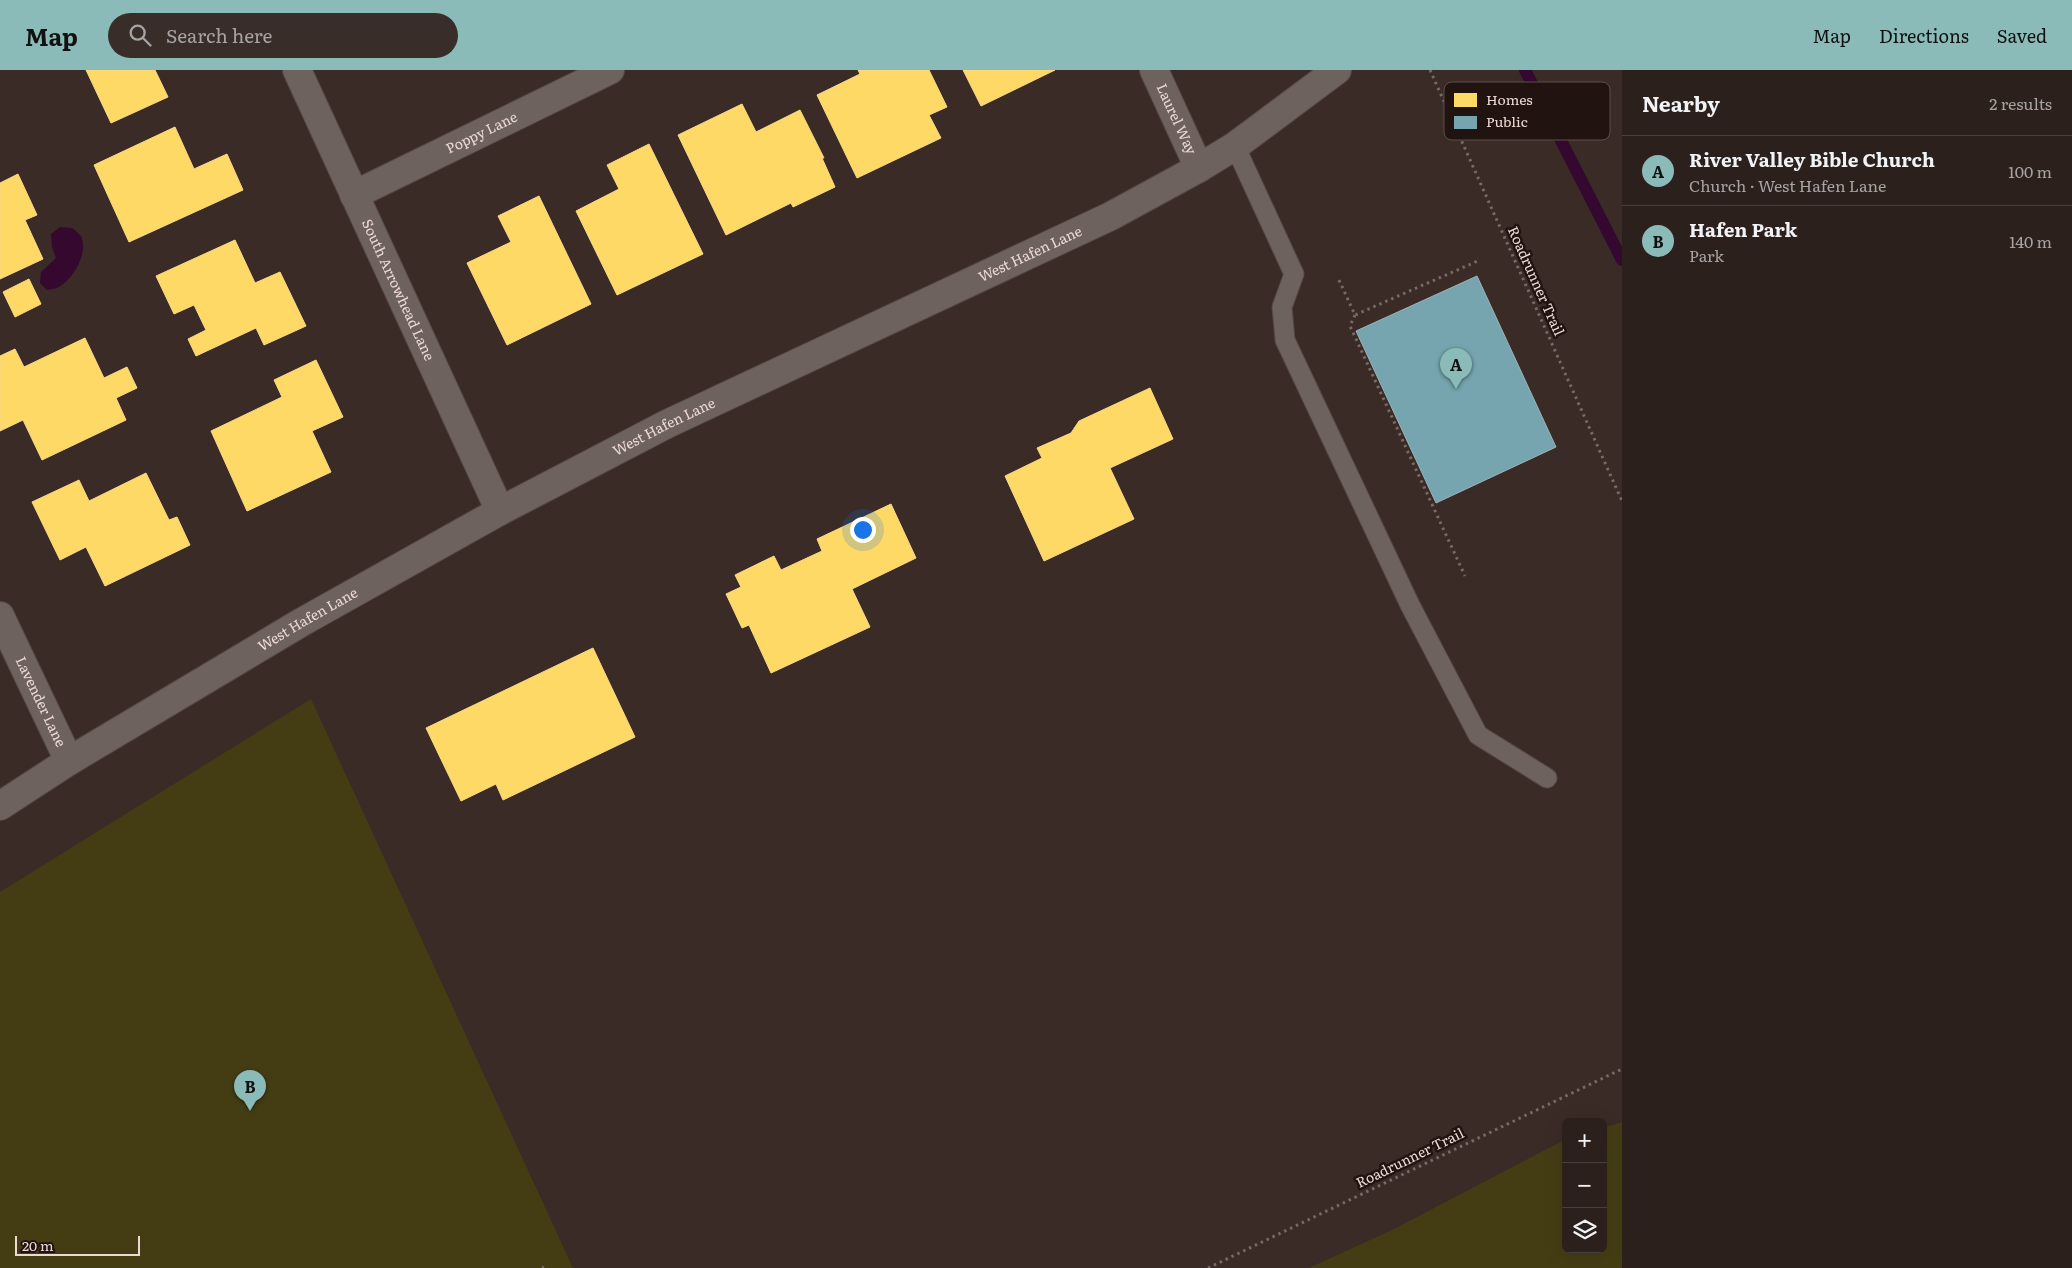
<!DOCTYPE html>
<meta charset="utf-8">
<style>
body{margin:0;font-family:Literata,serif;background:#382d29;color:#f1f3f6}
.controls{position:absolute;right:15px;bottom:15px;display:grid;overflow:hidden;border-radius:8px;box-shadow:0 5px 20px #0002}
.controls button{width:45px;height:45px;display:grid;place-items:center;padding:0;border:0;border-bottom:1px solid #483e3b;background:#2c201c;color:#f1f3f6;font:25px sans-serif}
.scale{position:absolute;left:15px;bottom:12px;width:125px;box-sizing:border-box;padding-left:5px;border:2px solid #ecd9d3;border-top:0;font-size:14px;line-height:18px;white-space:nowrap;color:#ecd9d3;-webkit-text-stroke:4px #201310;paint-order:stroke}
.you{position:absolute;left:862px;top:459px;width:18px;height:18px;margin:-12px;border:4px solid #fff;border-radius:50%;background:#1a73e8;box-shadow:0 0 0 8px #1a73e833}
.badge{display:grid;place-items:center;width:32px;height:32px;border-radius:50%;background:#8bbbb9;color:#111;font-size:16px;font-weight:700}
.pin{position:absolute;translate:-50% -41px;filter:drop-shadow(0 1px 2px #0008)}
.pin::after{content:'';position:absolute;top:26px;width:18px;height:15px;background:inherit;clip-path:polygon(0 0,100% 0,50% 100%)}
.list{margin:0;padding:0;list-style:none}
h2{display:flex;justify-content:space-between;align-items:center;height:65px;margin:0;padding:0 20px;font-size:21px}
h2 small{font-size:16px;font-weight:400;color:#a6a3a3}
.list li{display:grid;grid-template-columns:32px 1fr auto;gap:15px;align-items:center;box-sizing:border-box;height:70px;padding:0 20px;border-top:1px solid #483e3b}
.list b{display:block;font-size:19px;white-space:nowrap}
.list p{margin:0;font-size:16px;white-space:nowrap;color:#a6a3a3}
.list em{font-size:16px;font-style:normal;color:#a6a3a3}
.icon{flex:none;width:28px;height:28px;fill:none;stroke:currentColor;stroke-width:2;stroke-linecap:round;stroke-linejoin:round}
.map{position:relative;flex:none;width:1622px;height:1198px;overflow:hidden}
header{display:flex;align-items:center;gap:30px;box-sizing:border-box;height:70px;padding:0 25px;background:#8bbbb9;color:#111}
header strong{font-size:24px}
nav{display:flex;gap:28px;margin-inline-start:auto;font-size:18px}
.search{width:350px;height:45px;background:#382d29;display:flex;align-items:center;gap:12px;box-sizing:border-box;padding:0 18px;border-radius:28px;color:#a6a3a3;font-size:19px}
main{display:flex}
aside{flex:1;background:#2c201c}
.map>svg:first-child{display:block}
</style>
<header>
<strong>Map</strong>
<div class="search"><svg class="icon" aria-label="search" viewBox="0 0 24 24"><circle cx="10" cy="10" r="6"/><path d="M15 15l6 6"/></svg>Search here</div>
<nav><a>Map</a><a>Directions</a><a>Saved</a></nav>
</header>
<main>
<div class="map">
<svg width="1622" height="1198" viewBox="0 0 1622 1198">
<rect width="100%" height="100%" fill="#3a2b26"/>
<path fill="#443d14" d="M311 629 573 1198H0V822Z
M1622 1052V1198H1309L1392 1160 1566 1069V1179H1603V1058Z"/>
<path fill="#34082f" d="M60 157 72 158C75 160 79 164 81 166 89 183 73 209 59 217 55 219 51 219 47 220L40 213 41 202 56 188 52 177 51 164Z"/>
<path fill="#ffd966" stroke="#f9d987" d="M86 0H155L168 27 111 53Z
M858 0H929L947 37 929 45 941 68 857 108 817 25 860 4Z
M963 0H1055L981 36Z
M742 34 756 62 800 40 824 88H822L835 117 793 137 791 133 726 165 678 65Z
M175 57 194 99 227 84 243 120 129 172 94 95Z
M649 74 703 184 617 225 576 141 619 119 607 95Z
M18 104 37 145 25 150 43 189 0 209V113Z
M539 126 591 234 507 275 467 193 511 172 498 146Z
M235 170 255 213 280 202 306 256 264 275 256 258 196 286 188 269 206 260 194 235 174 244 156 206Z
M29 209 41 234 15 247 3 222Z
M85 268 104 308 127 297 137 318 116 328 126 350 42 390 23 350 0 361V286L15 279 24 297Z
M316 290 343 347 312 361 331 402 247 441 211 361 282 327 274 310Z
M1150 318 1173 369 1110 398 1134 449 1044 491 1005 406 1042 388 1037 378 1071 363 1079 351Z
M146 403 169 450 177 447 190 475 105 516 86 477 60 490 32 432 79 410 89 431Z
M891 434 916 488 852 519 870 557 771 603 749 555 742 558 726 524 741 517 735 505 774 486 781 500 822 481 817 469Z
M593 578 635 667 503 730 496 714 461 731 426 658Z"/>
<path fill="#76a5af" stroke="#99b5ba" d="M1477 206 1556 377 1436 433 1356 261Z"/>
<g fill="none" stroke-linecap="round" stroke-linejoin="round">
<path stroke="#34082f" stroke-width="12" d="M1525 0 1622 190"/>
<g stroke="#554843" stroke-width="21">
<path id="service" d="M1235 76 1294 204 1282 237 1285 270 1410 535 1478 665 1547 708"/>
</g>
<g stroke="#554843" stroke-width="30">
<g id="minor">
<path id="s1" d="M1154 0 1199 98"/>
<path id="s2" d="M354 125 610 0"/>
<path id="s3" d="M0 546 69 691"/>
</g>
</g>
<g stroke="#554843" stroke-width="30">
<g id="tertiary">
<path id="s4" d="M297 0 500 441"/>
</g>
</g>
<g stroke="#554843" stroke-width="30">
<g id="secondary">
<path id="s5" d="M0 736 69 691 302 552 500 441 667 354 1111 146 1199 98 1235 76 1337 0"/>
</g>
</g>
<path stroke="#766a67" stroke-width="3" stroke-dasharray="2.5 4" stroke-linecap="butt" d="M1430 0 1622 431
M1339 210 1355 245 1480 190
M1355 245 1350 256 1465 506
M542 1198 544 1197
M1208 1198 1622 999"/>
<use href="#service" stroke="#6e625e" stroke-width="19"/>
<use href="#minor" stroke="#6e625e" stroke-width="28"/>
<use href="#tertiary" stroke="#6e625e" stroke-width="28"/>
<use href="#secondary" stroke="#6e625e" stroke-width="28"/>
</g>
<g text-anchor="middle" stroke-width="5" stroke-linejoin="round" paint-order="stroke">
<g font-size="14" fill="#ecd9d3" stroke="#201310">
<text dy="5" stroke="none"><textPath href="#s1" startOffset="54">Laurel Way</textPath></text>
<text dy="5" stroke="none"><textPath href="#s2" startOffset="142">Poppy Lane</textPath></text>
<text dy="5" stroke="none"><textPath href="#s5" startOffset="1170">West Hafen Lane</textPath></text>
<text transform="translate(1536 211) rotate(66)" y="5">Roadrunner Trail</text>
<text dy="5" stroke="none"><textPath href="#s4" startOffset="242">South Arrowhead Lane</textPath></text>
<text dy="5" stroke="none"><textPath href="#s5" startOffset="765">West Hafen Lane</textPath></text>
<text dy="5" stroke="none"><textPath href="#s5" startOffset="360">West Hafen Lane</textPath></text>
<text dy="5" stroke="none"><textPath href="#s3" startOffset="95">Lavender Lane</textPath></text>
<text transform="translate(1410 1088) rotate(-26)" y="5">Roadrunner Trail</text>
</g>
</g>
<rect x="1444" y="12" width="166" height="58" rx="8" fill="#201310" stroke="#5d4e4a" stroke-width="1"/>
<rect x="1454" y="23" width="23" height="14" fill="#ffd966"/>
<rect x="1454" y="46" width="23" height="13" fill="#76a5af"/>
<g font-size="14" fill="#ecd9d3">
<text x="1486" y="35">Homes</text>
<text x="1486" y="57">Public</text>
</g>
</svg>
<div class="controls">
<button>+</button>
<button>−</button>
<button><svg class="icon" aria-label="layers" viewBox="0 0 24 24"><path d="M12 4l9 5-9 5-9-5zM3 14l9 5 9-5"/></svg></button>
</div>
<div class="scale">20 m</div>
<div class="you"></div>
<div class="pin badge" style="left:1456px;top:319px">A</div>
<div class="pin badge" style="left:250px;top:1041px">B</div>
</div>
<aside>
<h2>Nearby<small>2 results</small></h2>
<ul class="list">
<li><span class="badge">A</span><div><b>River Valley Bible Church</b><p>Church · West Hafen Lane</p></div><em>100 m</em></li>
<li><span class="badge">B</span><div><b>Hafen Park</b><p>Park</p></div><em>140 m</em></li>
</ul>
</aside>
</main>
